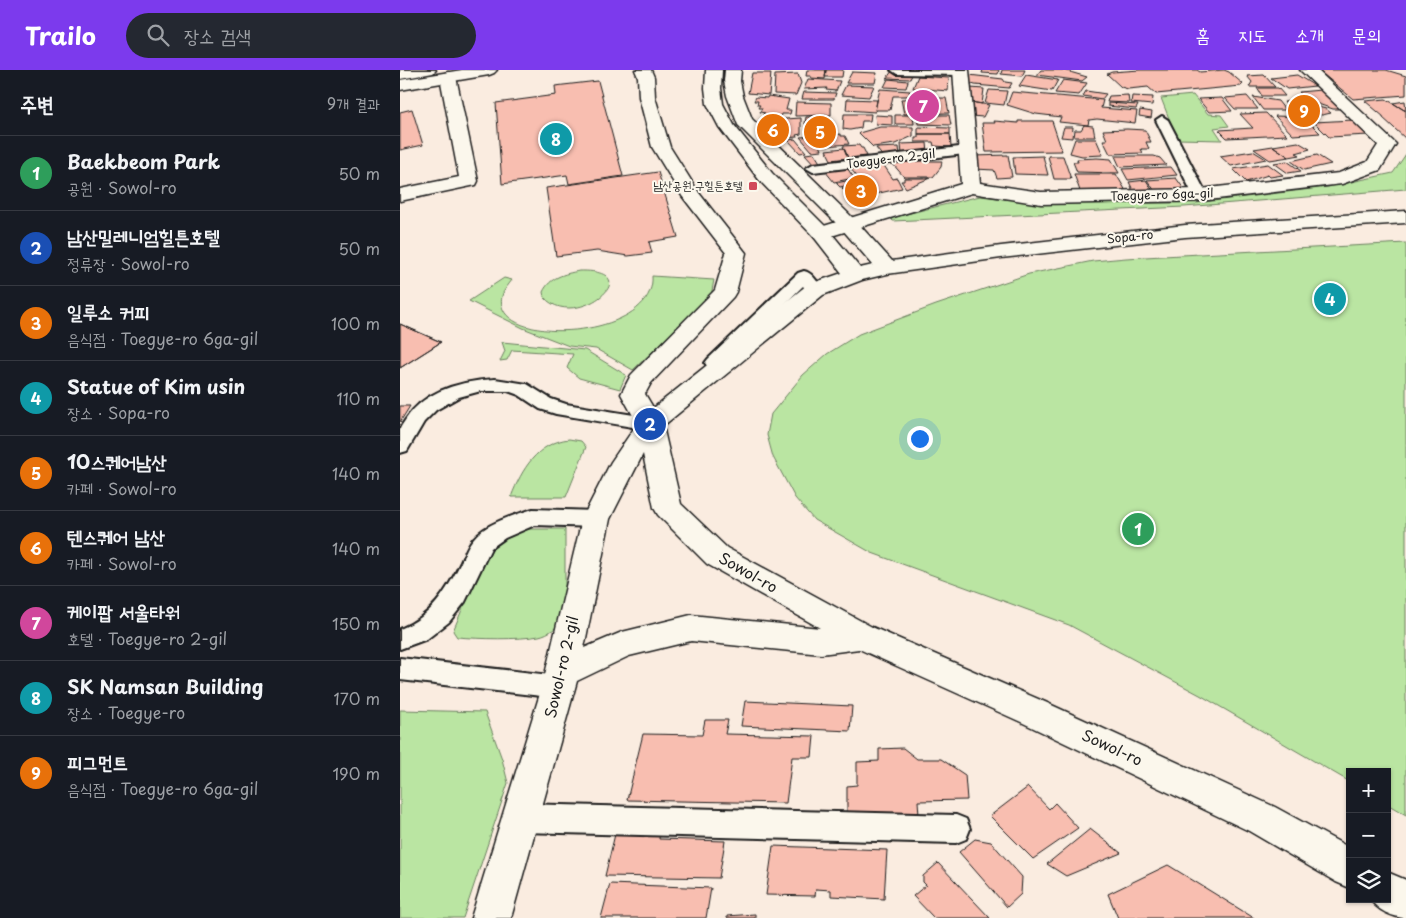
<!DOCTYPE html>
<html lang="ko">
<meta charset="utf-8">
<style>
body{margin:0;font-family:"Playpen Sans","Poor Story",sans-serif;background:#242831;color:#f1f3f6}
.controls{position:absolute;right:15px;bottom:15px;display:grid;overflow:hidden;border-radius:0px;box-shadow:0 1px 4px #0004}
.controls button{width:45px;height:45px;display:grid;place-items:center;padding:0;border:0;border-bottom:1px solid #363941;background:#171b24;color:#f1f3f6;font:25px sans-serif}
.you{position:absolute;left:519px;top:368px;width:18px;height:18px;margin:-12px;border:4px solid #fff;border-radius:50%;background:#1a73e8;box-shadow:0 0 0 8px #1a73e833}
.badge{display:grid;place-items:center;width:32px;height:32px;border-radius:50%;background:#7c3aed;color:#fff;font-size:16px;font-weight:700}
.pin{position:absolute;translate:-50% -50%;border:2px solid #fff;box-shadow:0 1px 5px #0006}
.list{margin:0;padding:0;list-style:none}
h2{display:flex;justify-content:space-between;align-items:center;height:65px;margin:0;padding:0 20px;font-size:21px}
h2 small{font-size:16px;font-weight:400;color:#9ea1a6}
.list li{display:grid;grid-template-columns:32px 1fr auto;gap:15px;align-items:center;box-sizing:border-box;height:75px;padding:0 20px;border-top:1px solid #363941}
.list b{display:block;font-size:19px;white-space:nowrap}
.list p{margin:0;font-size:16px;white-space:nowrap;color:#9ea1a6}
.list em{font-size:16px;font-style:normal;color:#9ea1a6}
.icon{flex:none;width:28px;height:28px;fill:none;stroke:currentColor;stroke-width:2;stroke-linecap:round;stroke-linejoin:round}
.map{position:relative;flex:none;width:1006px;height:848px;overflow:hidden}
header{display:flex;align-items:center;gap:30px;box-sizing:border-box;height:70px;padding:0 25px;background:#7c3aed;color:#fff}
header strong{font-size:24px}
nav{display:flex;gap:28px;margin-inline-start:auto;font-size:18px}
.search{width:350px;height:45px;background:#242831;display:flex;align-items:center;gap:12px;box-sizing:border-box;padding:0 18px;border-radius:28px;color:#9ea1a6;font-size:19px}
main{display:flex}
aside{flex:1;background:#171b24}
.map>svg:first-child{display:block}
</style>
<header>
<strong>Trailo</strong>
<div class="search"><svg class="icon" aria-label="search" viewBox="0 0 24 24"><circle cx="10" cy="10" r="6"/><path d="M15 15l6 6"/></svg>장소 검색</div>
<nav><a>홈</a><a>지도</a><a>소개</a><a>문의</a></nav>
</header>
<main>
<aside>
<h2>주변<small>9개 결과</small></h2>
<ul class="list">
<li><span class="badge" style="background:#2e9e5b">1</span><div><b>Baekbeom Park</b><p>공원 · Sowol-ro</p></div><em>50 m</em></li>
<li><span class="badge" style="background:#1a4fb4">2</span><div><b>남산밀레니엄힐튼호텔</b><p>정류장 · Sowol-ro</p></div><em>50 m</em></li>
<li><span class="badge" style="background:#e8710a">3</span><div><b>일루소 커피</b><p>음식점 · Toegye-ro 6ga-gil</p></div><em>100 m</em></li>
<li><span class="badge" style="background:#0f9aa8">4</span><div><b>Statue of Kim usin</b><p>장소 · Sopa-ro</p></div><em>110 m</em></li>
<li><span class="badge" style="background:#e8710a">5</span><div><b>10스퀘어남산</b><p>카페 · Sowol-ro</p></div><em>140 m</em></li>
<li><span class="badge" style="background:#e8710a">6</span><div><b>텐스퀘어 남산</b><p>카페 · Sowol-ro</p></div><em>140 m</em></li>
<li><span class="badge" style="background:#d1479c">7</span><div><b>케이팝 서울타워</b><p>호텔 · Toegye-ro 2-gil</p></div><em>150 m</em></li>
<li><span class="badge" style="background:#0f9aa8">8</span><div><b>SK Namsan Building</b><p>장소 · Toegye-ro</p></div><em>170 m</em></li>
<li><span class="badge" style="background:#e8710a">9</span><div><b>피그먼트</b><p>음식점 · Toegye-ro 6ga-gil</p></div><em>190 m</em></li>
</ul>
</aside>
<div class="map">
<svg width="1006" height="848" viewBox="0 0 1006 848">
<rect width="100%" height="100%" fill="#faece0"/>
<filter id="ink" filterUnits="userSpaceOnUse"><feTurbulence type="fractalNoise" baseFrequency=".02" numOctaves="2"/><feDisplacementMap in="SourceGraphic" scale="10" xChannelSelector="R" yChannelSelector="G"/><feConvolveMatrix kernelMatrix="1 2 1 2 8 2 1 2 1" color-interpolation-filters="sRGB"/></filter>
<g filter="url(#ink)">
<path fill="#bae5a2" stroke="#6b805f" d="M793 25 808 44 821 45 829 56 814 58 822 70 777 69 761 28Z
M1006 84V119L784 137 493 151 490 148 580 126 641 133H796L928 117 993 103Z
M1006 173V745L987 734V702H950V712L800 625 669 555 472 483 414 450 395 428 373 387 367 365 371 344 403 305 427 284 459 264 536 235 629 204 693 191 726 188Z
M179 201C253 199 174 263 144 227L143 222C150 207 164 204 179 201Z
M252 206 314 210 311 226 233 300 196 279 169 276 123 258 69 231 104 208 112 210C109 214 105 219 103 223 83 279 257 272 252 206Z
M102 272 185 280 226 305 220 319 179 308 167 298 173 284 112 280 107 290 100 291 105 281Z
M169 369 181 371 186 377 166 427H111C122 399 137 373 169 369Z
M124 459H165V549C159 556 149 564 139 566 118 570 79 569 57 567L53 561 87 481 91 476Z
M0 640 85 642 102 689 108 713 63 848H0Z"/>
<path fill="#f8beb0" stroke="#1c1c1c" d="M407 0H426L425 9 411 8V6H406Z
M426 0H443L442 7H425Z
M583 0H599L598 4 582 3Z
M602 0H625L622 6 601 4Z
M641 0H663L687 7 682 11 637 5Z
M740 0H797L800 2 824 0 829 2 843 14 841 16 756 24 748 17 728 19 721 17 707 4 712 2Z
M918 0H986L1006 6V25L953 29Z
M492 1 513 3 510 9 487 8Z
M452 2 477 3 475 13H446Z
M352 3H371L369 25 348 23Z
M398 4 401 13 396 25 374 24 375 5Z
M569 5 603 9 605 12 612 13 609 18 575 15 569 13Z
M626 5 658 10 652 21 619 16Z
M864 5 875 17H849L852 12 847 6Z
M897 5 915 16 887 19 871 8Z
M518 6 549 8 548 21 513 18Z
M408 9 425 10 440 11 436 21 426 20 427 18 404 19Z
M488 9 508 11 506 18 484 17Z
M663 10 687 13 679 25 655 23Z
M198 11 223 106 169 114 167 105 102 114 96 33 156 25 155 16Z
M446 15 474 16 469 27 441 25Z
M570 18 584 19 582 34 570 32Z
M857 18H878L885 26H862Z
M480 19 510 21 509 26H493L490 40H475Z
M589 20 607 21 604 35 585 33Z
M921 20 941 39H933L918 34H908L900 28H905L899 22Z
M686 21 706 24 702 29 683 26Z
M404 22 436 23 434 29H402Z
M612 22 703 30 701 38 737 41 735 53 697 49 689 50 688 55 659 52 661 47 636 44 607 35Z
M728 25 729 33 707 32 709 26Z
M368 26 389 29 386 40H391L390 44H382L381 47 365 48 363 44 365 43 360 42 362 38H358L360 35H357L358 31H354L356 27 367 28Z
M732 26 753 27 752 35 731 33Z
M847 26 858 39H835L825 28Z
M853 27 878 31 885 40H863Z
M546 28 549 43 504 44 501 29Z
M822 28 832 41 809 42 798 29Z
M447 29 477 30 475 42 446 40Z
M986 29 1006 41V69L982 47H984L965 31Z
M894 31 926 39 931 43 922 45 893 42 884 32Z
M1005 31 1006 40H1004L993 33Z
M396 32 431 33V45L395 46Z
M570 32 589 35 583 47 571 46Z
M708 33 738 35 736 39 708 36Z
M12 39 23 75 0 80V42Z
M740 40 752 42 751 48 739 46Z
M866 43 887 65 827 68 819 60 853 58 840 44Z
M444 44H471L470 51H462L461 58 450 60 443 59Z
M475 45 492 46V55L476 54Z
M495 45H513L514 54H495Z
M517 45H549L551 55 518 54Z
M875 46 904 47 920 63 893 65Z
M406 47H430L428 54H405Z
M401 48V64L396 65 397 67 382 68 371 50Z
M953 50 969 65 929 67 914 52Z
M594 51 618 53V51H652L662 81 586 82 582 53H595Z
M684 55 693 56 695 67H674L675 60H681Z
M406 56H430L427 63 406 64Z
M480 57H513V66L495 74 473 77 459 63Z
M518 57 550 58V64H518Z
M664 57H673L672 68 661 67Z
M727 59 745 60 751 72H746L749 79H741L743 83 710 84 703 70H707L703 60Z
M441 64V66H445L449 74 425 76 421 68H425L424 66Z
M518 64H550L551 77 534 76 533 72H515V68H518Z
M416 66 422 80 412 81 400 67Z
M395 69 406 82 400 83 388 70Z
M675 69H696L703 85 682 86 670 83Z
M898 72 910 79 896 83 900 85 889 87 873 76Z
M527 73 528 83 502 85 501 74Z
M459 75 461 78H463L467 86 448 88 443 76Z
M873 76 889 87 870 90 854 79Z
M499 77 500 85 484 88 476 78Z
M444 78 448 88 431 90 426 80Z
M853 81 866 89 831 96 820 86Z
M414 83 421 94 415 95 405 84Z
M608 85 612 107 597 108 594 100 575 99 574 86Z
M917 85 931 94 904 100 891 91Z
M643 86 648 105 615 104 613 87Z
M648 86H663L671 109H654Z
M715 86H754L760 88 766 95 720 97Z
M697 88 711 89 719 103 677 102 673 92H678L677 89Z
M503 91H542L541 97 533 107H504L492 93H503Z
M887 91 901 101 888 103 874 93Z
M483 94 493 109 497 108 502 118 475 124 465 116 450 98Z
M868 94 883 105 870 107 868 105 846 112 833 99Z
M771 97 777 105 728 110 722 99Z
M447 98 454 108 434 112 425 101Z
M258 102 278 167 249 172 252 183 228 186 197 181 156 186 146 118Z
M674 104H716L726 121H680Z
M504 108H530L506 118 501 111H504Z
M776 108 784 119 755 121 747 110Z
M456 109 459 113 440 117 436 113Z
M746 110 753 121 731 123 732 118 729 112Z
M459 114 463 120 448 124 442 118Z
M468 121 473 126 455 131 449 125Z
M0 254 41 272 0 298Z
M0 254 41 272 0 298Z
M0 336H10L0 352Z
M345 631 452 636 450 661 341 656Z
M305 650H328L325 664 414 666 412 687H392L386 733 227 730 243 664 302 665Z
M503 678 517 689H541L565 705 567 730 518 731 519 745 447 747V716L457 715V692L479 691V679Z
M628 717 649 739 655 733 678 758 633 789 590 746Z
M690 759 721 783 666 806 647 794Z
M216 760 260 761 259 769 325 771 319 808 205 806Z
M575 769 591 772 622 807 621 824 607 837 559 782Z
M373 776 487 780 484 829 431 826V820L416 819 415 826 366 825Z
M538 793 590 848H534L513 826 526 815 523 812V806Z
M768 795 854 848H718L708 824Z
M210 814 311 818 306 848H201Z
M355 844V848H327V846Z"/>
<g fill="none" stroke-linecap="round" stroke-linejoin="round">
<g stroke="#1c1c1c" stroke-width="4">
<path id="lane" d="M491 0H566L567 1 561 5 497 4Z
M762 46 768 50 807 125 805 128H795L793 125 756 50Z
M568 76 573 77 575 80 573 83 413 102 406 98 413 94Z
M404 201C413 203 418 213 423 220L421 224H409L403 216 320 297 314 299 308 297 305 293 308 289 398 203Z
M95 309 127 314 151 329 166 334 246 347C254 340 258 336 269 339L272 343 257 359 250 360 156 344 140 339 119 325 108 321H81L59 327 36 340 24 352 7 381 0 383C0 376 0 366 0 359 1 356 4 352 6 349 25 320 62 311 95 309Z
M133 439 196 441 204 443 207 449 204 455 196 457 135 455 105 468 91 478 65 532 49 552 27 569 0 579V559C31 547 47 521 61 492 65 484 68 474 74 468 86 453 115 445 133 439Z
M0 588 159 606 168 609 172 617 168 625 159 628 0 610Z
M121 734 556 745 566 749 570 759 566 769 556 773 121 762 111 758 107 748 111 738Z"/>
</g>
<g stroke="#1c1c1c" stroke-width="3">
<path id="street" d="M0 0H36L33 3 0 9Z
M235 0H251L254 7 255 27 270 77 299 123 346 183 336 222 333 227 251 313 245 324 263 354 259 360 250 362 241 360 221 324 231 305 315 220 326 183 282 126 252 77 239 27 238 7Z
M553 0H569L580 113 641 122 800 119 939 103 967 92 978 75 900 0H917L996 74 980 100 942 114 800 131 641 134 572 123 428 167 421 169 414 167 411 163 414 159 561 114Z
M48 2 53 4 56 7 78 111 76 115 0 131V119L59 107 40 7 43 4Z"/>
</g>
<g stroke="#1c1c1c" stroke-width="3">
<path id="secondary" d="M306 0H322L321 18 323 34 334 55 372 103 428 159 460 198 473 195 442 159 338 55 327 26 324 11 325 0H341L340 11 343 26 352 49 456 151 492 191 601 176 785 155 1006 141V153L785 167 601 188 487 204 462 210 423 225 263 356 281 434 327 478 472 557 645 632 875 737 950 778V818L936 812 849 761 621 652 459 579 421 584 291 571 229 586 177 611 111 848H71L142 617 182 449 211 392 241 348 407 215 442 203 414 167 360 111 319 57 307 34 305 18ZM243 384 254 438 258 445 307 494 420 558 291 545 222 562 184 578 210 449Z
M987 802 1006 810V848C995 848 975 840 971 829H987Z"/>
</g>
<g stroke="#1c1c1c" stroke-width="3">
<path id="primary" d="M62 0H97L94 3 89 5 0 20V10Z"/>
</g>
<use href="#lane" fill="#fbf7ec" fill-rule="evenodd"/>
<use href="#street" fill="#fbf7ec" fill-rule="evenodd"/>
<use href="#secondary" fill="#fbf7ec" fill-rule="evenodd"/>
<use href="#primary" fill="#fbf7ec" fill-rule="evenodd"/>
</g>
</g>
<rect fill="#d1495b" stroke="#fbf7ec" stroke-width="2" x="348" y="111" width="10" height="10" rx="2.5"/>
<g text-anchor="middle" stroke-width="4" stroke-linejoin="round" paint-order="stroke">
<g font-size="12" fill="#1c1c1c" stroke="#fbf7ec">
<text transform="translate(491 89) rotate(-7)" y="4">Toegye-ro 2-gil</text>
<text transform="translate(762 125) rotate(-2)" y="4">Toegye-ro 6ga-gil</text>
<text transform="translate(730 167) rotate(-6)" y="4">Sopa-ro</text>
</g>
<g font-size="12" fill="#1c1c1c" stroke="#fbf7ec" text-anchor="end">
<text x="343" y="120">남산공원.구힐튼호텔</text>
</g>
<g font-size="15" fill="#1c1c1c" stroke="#fbf7ec">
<text transform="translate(348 503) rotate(30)" y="5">Sowol-ro</text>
<text transform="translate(162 597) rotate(-77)" y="5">Sowol-ro 2-gil</text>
<text transform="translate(712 678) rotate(25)" y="5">Sowol-ro</text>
</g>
</g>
</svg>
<div class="controls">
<button>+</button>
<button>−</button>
<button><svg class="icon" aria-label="layers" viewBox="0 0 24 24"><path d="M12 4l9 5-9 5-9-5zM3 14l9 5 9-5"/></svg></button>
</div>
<div class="you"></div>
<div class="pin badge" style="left:738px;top:459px;background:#2e9e5b">1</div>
<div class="pin badge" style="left:250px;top:354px;background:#1a4fb4">2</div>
<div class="pin badge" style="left:461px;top:121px;background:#e8710a">3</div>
<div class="pin badge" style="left:930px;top:229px;background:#0f9aa8">4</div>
<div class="pin badge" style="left:420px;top:62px;background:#e8710a">5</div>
<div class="pin badge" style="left:373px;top:60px;background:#e8710a">6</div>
<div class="pin badge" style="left:523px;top:36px;background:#d1479c">7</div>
<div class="pin badge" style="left:156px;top:69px;background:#0f9aa8">8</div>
<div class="pin badge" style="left:904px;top:41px;background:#e8710a">9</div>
</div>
</main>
